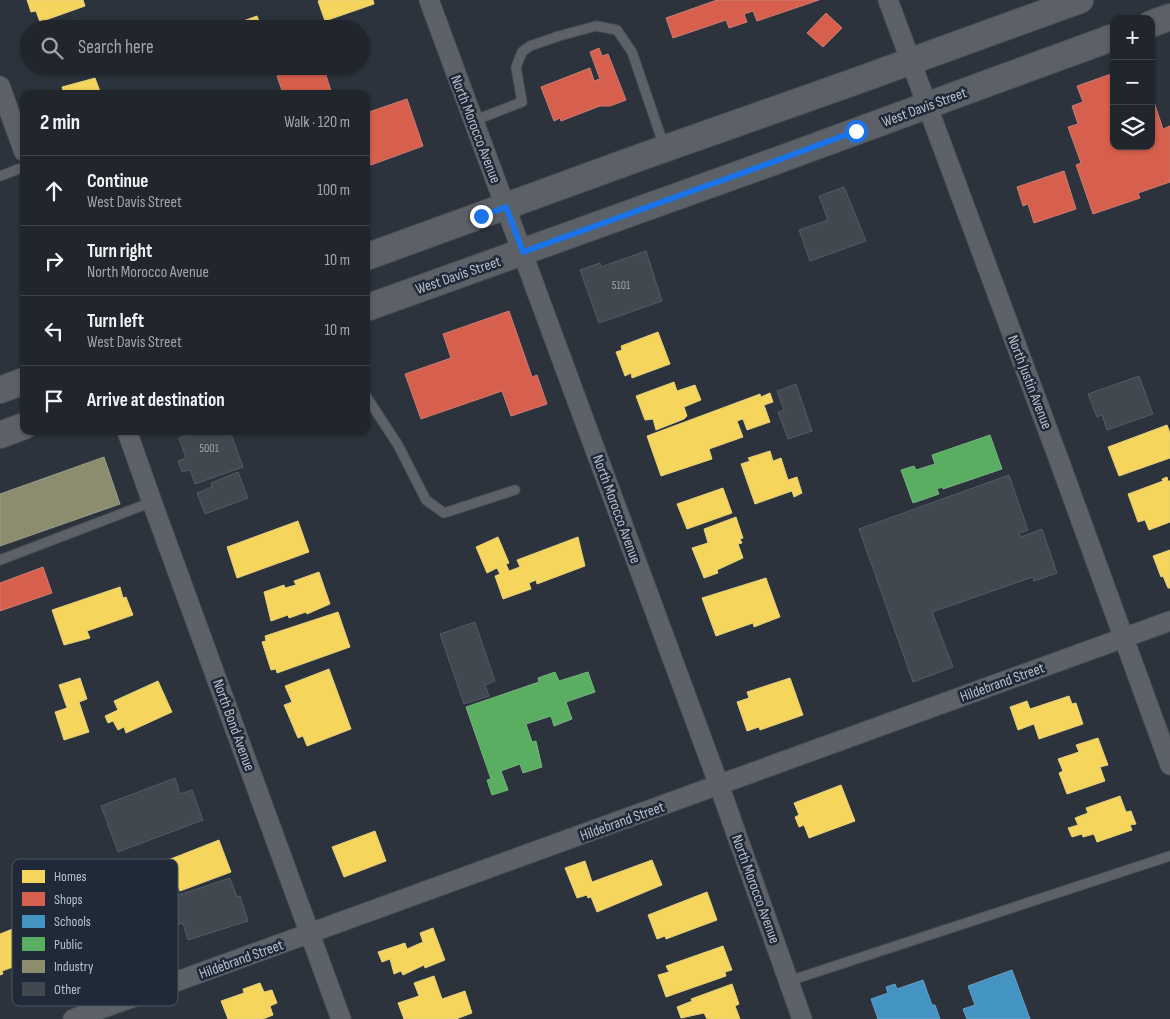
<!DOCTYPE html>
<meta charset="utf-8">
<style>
body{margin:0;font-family:"Sofia Sans Condensed",sans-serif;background:#292e35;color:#f1f3f6}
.controls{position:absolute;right:15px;top:15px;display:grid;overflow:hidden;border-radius:10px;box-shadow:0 1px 4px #0004}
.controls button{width:45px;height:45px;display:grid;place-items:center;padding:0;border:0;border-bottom:1px solid #3e4349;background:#21262d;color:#f1f3f6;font:25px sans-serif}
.stop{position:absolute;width:15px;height:15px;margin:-11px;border:4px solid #1a73e8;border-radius:50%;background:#fff}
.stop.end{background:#1a73e8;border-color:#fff;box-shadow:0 1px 5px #0008}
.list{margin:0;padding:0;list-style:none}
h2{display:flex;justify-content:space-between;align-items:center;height:65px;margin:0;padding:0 20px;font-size:21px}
h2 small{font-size:16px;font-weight:400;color:#a2a5aa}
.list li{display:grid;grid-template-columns:32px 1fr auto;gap:15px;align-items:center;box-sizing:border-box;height:70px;padding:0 20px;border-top:1px solid #3e4349}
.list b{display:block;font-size:19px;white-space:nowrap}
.list p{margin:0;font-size:16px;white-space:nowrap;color:#a2a5aa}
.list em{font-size:16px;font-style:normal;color:#a2a5aa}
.icon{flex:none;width:28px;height:28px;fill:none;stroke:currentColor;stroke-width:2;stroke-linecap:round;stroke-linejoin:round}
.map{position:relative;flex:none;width:1170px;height:1019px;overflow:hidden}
.search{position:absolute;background:#21262d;box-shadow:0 1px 4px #0004;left:20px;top:20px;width:350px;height:55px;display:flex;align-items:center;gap:12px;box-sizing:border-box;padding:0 18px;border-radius:28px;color:#a2a5aa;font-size:19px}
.panel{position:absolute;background:#21262d;box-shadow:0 1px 4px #0004;left:20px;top:90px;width:350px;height:345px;border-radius:10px}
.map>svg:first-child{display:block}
</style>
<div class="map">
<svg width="1170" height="1019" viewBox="0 0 1170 1019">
<rect width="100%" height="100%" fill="#2c333c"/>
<path fill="#f6d55c" stroke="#e3cf7d" d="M27 0H83L85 6 40 22 36 11 31 12Z
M320 0H373L374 4 325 21 318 1Z
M257 16 262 29H221Z
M78 20 79 25 87 21 90 29H55Z
M221 66H236L235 67 237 71 229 74 227 69 223 70Z
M95 78 101 94H64L62 87Z
M658 332 670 364 632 378 631 373 625 376 616 352 622 350 621 346Z
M674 382 677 391 695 385 701 400 684 407 687 416 684 419 656 430 653 419 645 420 636 396Z
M770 393 773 402 764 405 770 422 747 430 743 419 737 421 743 437 709 449 712 459 661 476 647 436 760 394 761 397Z
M1167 425 1170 433V458L1119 476 1108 447Z
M770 451 773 461 781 458 788 480 797 477 802 493 794 497 792 491 755 504 741 464 750 461 748 458Z
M1167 477 1168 481H1170V522L1149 530 1145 520 1138 522 1128 494 1163 481 1162 479Z
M723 488 732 513 687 529 677 504Z
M736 517 743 538 740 539 742 543 738 544 743 558 717 570 718 573 704 578 692 548 708 543 704 529Z
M298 521 309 552 237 578 227 547Z
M498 537 509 563 506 564 509 571 520 567 517 560 578 537 585 566 537 584 536 580 529 583 531 589 503 599 495 576 500 574 497 568 487 573 476 547Z
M1170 550V588H1168L1163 576 1161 577 1153 556Z
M319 572 330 604 307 614 306 612 289 618 288 615 271 621 264 592 284 585 285 588 296 585 294 581Z
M766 578 780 617 754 627 753 623 716 636 702 598Z
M120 587 123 598 126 597 133 615 87 631 90 638 64 645 52 610Z
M338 612 350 647 277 673 276 669 271 670 262 642 266 641 265 636Z
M329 669 351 729 307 746 303 736 298 738 284 705 292 702 285 686Z
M80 678 87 699 79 702 89 732 64 740 55 712 67 708 59 685Z
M790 678 803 715 760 730 759 727 747 731 737 702 749 698 747 692Z
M158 681 172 712 126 733 124 727 118 730 113 721 108 723 105 716 118 710 114 701Z
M1069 696 1072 704 1076 703 1083 724 1039 739 1034 724 1018 730 1010 707 1027 701 1030 709Z
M1098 738 1108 765 1100 767 1105 781 1067 794 1059 773 1063 771 1058 759 1079 752 1076 745Z
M841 785 855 821 809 838 804 825 799 827 795 817 799 815 794 803Z
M1120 796 1126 812 1131 811 1136 824 1130 825 1132 830 1097 842 1094 834 1083 837 1082 834 1072 837 1068 828 1078 825 1075 818 1088 813 1086 808Z
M375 831 386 861 344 877 332 847Z
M219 840 231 872 180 891 177 883 174 884 168 860Z
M652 860 662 885 597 912 591 897 588 898 587 895 577 898 565 868 585 861 592 882Z
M707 892 717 920 666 939 665 936 657 939 648 915Z
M75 916 90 959 52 973 55 981 37 988 26 958 12 963 13 967 2 971 3 974 0 975V934L15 928 14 925 35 918 39 930Z
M433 928 445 960 425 968 424 965 403 975 401 971 394 974 390 959 382 962 378 952 405 943 407 949 423 942 420 933Z
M723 946 732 970 725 972 726 976 666 997 658 975 669 972 666 966Z
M434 976 442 999 465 991 472 1013 456 1019H404L398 1003 419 996 414 983Z
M260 983 264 992 272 990 277 1003 270 1006 273 1015 263 1019H228L221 1001 244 993 243 989Z
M732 984 739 1004 735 1006 740 1019H707L704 1013 681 1018 677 1007 692 1001 691 999Z"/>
<path fill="#d6604d" stroke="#cd7d73" d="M717 0H819L757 21 753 11 744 14 747 22 729 28 726 20 673 38 666 18Z
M826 13 842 28 823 47 807 33Z
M599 48 602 56 608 54 626 100 610 106H600L561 121 560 118 554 121 541 87 590 68 594 81 600 79 590 52Z
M304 66H323L332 94H282L283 93 277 76Z
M1114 73V146H1151V104L1154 102 1163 129 1170 126V182L1138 193 1140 198 1093 214 1076 165 1081 163 1068 127 1078 124 1072 106 1083 102 1077 86Z
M407 99 423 146 371 165 369 159 366 160V113Z
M1064 171 1076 209 1034 223 1028 204 1023 206 1017 187Z
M509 311 532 377 537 375 547 404 511 416 502 391 421 419 405 374 451 358 443 334Z
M43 567 52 593 0 611V583Z"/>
<path fill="#4393c3" stroke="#66a0c5" d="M1012 970 1030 1019H967L963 1009 975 1005 968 986Z
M923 980 932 1005H935L940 1019H878L871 999 888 993 886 987 895 984 897 989Z"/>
<path fill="#5aae61" stroke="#76b381" d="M990 435 1002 469 943 489 942 487 937 489 939 494 913 503 901 470 914 466 916 470 935 464 932 455Z
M555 672 559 681 588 672 595 692 566 702 572 719 554 726 551 716 526 724 532 742 536 741 542 767 523 773 520 764 501 771 508 790 492 795 487 780 491 779 466 707 539 682 538 678Z"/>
<path fill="#8c8c6e" stroke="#999c8a" d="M104 457 120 504 0 546V494Z"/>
<path fill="#42484f" stroke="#555a63" d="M844 187 866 241 810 261 799 230 828 220 819 196Z
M646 251 662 301 599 323 580 270 600 263 601 267Z
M1139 376 1153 414 1107 430 1102 415 1097 417 1088 394Z
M796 384 812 431 788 439 778 412 784 410 777 391Z
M197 431H230L243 467 195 484 190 470 182 472 178 461 186 458 179 438Z
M238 472 248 498 205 514 197 493 212 487 211 483Z
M1009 475 1028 530 1019 533 1021 537 1042 529 1057 573 1034 581 1033 577 932 612 953 667 913 682 859 529Z
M475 622 495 681 485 685 489 696 464 704 440 634Z
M175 778 180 794 192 790 203 820 118 852 101 806Z
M230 878 237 897 240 896 248 921 188 940 183 923 161 930 152 904Z"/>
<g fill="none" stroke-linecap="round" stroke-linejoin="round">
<g stroke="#4b4f56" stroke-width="11">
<path id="service" d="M473 121 522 102 516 67 522 52 530 46 559 36 596 26 617 30 632 52 664 146
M0 176 24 167
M366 396 398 445 426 500 444 513 515 490
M0 560 152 502
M789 981 1170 856"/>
</g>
<g stroke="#4b4f56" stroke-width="21">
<path id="minor" d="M429 0 719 785 802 1019
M888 0 1056 452 1170 765
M0 86 24 152
M127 431 152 502 341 1019
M73 1019 1170 621"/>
</g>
<g stroke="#4b4f56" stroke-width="28">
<path id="secondary" d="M1151 24 1170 17
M366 257 641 157 848 84 1080 0
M366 308 770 163 1114 37
M0 390 24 381
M0 435 24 426"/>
</g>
<use href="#service" stroke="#5d6269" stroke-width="9"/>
<use href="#minor" stroke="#5d6269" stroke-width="19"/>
<use href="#secondary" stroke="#5c6067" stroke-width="26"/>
</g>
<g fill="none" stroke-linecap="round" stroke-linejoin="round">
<path stroke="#1a73e8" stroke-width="6" d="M481 216 506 207 523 252 770 163 856 131"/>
</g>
<g text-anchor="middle" stroke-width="5" stroke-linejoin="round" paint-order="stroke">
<g font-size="12" fill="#9aa2ac">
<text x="621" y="289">5101</text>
<text x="209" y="452">5001</text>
</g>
<g font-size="15" fill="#b8c0cb" stroke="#1f2937">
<text transform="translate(924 107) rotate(-20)" y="5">West Davis Street</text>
<text transform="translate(476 129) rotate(69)" y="5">North Morocco Avenue</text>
<text transform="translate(458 275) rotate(-19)" y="5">West Davis Street</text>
<text transform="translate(1030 382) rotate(69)" y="5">North Justin Avenue</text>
<text transform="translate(617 509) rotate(70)" y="5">North Morocco Avenue</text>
<text transform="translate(1002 682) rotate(-20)" y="5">Hildebrand Street</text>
<text transform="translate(234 725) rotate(70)" y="5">North Bond Avenue</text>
<text transform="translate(622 821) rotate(-20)" y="5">Hildebrand Street</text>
<text transform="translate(756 889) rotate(70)" y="5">North Morocco Avenue</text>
<text transform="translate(241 959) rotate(-20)" y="5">Hildebrand Street</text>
</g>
</g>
<rect x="12" y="859" width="166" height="147" rx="8" fill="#1f2937" stroke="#4d5663" stroke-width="1"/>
<rect x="22" y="870" width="23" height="13" fill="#f6d55c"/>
<rect x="22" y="892" width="23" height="14" fill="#d6604d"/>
<rect x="22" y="915" width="23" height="13" fill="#4393c3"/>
<rect x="22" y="937" width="23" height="14" fill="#5aae61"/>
<rect x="22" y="960" width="23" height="13" fill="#8c8c6e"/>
<rect x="22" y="982" width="23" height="14" fill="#42484f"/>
<g font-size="14" fill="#b8c0cb">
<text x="54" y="881">Homes</text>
<text x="54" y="904">Shops</text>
<text x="54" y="926">Schools</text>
<text x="54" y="949">Public</text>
<text x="54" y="971">Industry</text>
<text x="54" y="994">Other</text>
</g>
</svg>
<div class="controls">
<button>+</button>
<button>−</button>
<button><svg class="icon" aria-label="layers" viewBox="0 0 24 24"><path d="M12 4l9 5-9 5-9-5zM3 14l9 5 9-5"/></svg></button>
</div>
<div class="stop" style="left:856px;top:131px"></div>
<div class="stop end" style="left:481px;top:216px"></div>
<div class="search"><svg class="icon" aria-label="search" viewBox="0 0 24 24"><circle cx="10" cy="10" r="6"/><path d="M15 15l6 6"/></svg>Search here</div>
<section class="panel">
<h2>2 min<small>Walk · 120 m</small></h2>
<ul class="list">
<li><svg class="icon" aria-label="ahead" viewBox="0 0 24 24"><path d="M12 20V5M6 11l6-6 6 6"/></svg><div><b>Continue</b><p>West Davis Street</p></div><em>100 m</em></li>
<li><svg class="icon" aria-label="right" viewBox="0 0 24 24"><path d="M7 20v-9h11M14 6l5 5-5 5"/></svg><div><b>Turn right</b><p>North Morocco Avenue</p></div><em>10 m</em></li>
<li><svg class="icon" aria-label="left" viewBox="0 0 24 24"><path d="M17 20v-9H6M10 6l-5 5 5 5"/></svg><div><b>Turn left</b><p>West Davis Street</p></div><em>10 m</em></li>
<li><svg class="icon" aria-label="arrive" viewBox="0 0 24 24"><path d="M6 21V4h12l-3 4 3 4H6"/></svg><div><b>Arrive at destination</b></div></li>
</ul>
</section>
</div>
